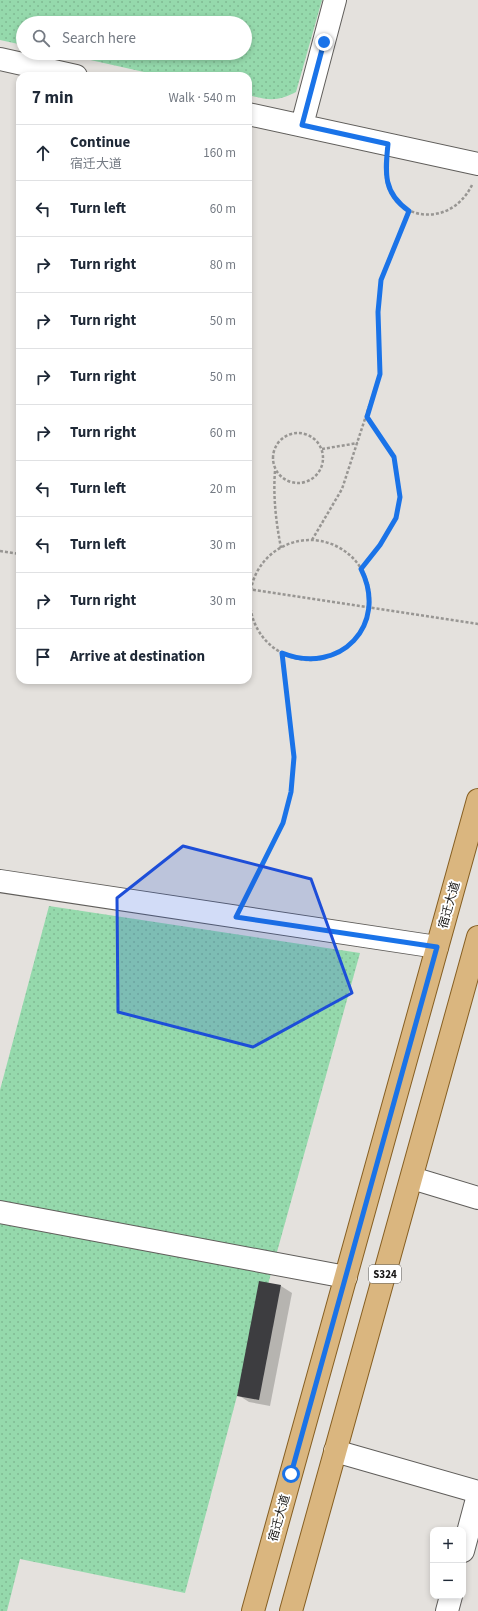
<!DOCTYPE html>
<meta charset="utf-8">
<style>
body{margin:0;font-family:"Source Sans 3","Noto Sans SC",sans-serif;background:#f6f6f7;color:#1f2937}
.controls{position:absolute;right:12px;bottom:12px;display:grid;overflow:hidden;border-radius:8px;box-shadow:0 2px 6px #0003}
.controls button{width:36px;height:36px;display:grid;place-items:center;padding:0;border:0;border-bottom:1px solid #e0e1e3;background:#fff;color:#1f2937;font:20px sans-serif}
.stop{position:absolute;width:12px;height:12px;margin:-9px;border:3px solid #1a73e8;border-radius:50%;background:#fff}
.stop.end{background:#1a73e8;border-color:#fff;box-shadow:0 1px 4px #0008}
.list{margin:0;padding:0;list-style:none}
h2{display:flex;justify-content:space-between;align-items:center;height:52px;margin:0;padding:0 16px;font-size:17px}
h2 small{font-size:13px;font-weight:400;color:#747a83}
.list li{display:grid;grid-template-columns:26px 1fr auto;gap:12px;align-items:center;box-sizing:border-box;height:56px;padding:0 16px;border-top:1px solid #e0e1e3}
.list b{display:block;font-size:15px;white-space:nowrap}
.list p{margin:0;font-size:13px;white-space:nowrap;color:#747a83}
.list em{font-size:13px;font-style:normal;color:#747a83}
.icon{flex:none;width:22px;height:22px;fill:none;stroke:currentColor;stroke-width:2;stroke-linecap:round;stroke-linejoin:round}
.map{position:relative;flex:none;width:478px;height:1611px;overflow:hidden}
.search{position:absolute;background:#fff;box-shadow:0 2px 6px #0003;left:16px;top:16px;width:236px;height:44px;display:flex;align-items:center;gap:10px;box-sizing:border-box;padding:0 14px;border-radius:22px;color:#747a83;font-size:15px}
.panel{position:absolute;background:#fff;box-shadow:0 2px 6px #0003;left:16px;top:72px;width:236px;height:612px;border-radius:12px}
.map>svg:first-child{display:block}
</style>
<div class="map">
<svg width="478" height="1611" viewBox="0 0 478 1611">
<defs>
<pattern id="grass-dots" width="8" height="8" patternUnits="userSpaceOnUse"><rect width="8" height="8" fill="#95d9ac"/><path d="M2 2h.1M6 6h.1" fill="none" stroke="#80ba93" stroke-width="1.8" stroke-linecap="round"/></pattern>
</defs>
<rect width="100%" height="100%" fill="#e4e1dd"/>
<path fill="url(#grass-dots)" d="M0 0H322L296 92C277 102 268 100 248 95V76H162L59 53H245V23H23V45L0 40Z
M49 906 360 953 237 1396 185 1593 20 1559 7 1611H0V1090Z"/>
<path fill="#0003" d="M281 1286 292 1293 270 1406 249 1402 238 1395Z"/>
<path fill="#3d3d40" d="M259 1281 281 1285 259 1400 237 1396Z"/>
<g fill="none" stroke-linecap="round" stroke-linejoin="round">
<g stroke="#605e5b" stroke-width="24">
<path id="minor" d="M0 59 76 76
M248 114 478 164
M302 125 335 0
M0 881 437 947
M412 1178 478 1198
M0 1212 346 1277
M335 1451 478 1492
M463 1551 478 1495
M447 1611 451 1596"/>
</g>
<g stroke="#865f22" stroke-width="24">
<path id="major" d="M253 1611 478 800
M291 1611 478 937"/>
</g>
<path stroke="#989693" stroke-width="2.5" stroke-dasharray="3 2" stroke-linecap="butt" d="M386 167C381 218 448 234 472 185
M273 458a25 25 0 1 1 50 0a25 25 0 1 1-50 0Z
M322 449 358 443
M275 471C273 497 276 522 281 548
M312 540 342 489 380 373 378 312 381 280 409 211
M250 600a60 60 0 1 1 120 0a60 60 0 1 1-120 0Z
M0 551 20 554
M361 569 380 545 396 518 400 497 394 457 367 417
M248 589 478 624
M247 895 283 823 291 792 294 757 282 653"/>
<use href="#minor" stroke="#fff" stroke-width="22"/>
<use href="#major" stroke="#dab67f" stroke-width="22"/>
</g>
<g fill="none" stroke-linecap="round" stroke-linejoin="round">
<path stroke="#1a73e8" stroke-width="5" d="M291 1474 437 947 236 917 283 823 291 792 294 757 282 653C340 676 389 625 361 569L380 545 396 518 400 497 394 457 367 417 380 374 378 312 381 280 409 211C383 193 385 173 388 144L302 125 324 42"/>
</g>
<path fill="#1d4ed8" fill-opacity="0.2" stroke="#1d4ed8" stroke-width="3" stroke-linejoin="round" d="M183 846 311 879 352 993 253 1047 118 1012 117 898Z"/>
<g text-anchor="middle" stroke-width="4" stroke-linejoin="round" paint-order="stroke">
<rect fill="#fff" stroke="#5d5c5b" stroke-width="1" x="369" y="1265" width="32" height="18" rx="3"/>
<g font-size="11" font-weight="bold" fill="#171615">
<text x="385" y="1278">S324</text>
</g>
<g font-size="12" fill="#171615" stroke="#fff">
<text transform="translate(449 905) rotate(-74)" y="4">宿迁大道</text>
<text transform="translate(279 1518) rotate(-74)" y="4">宿迁大道</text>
</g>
</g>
</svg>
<div class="controls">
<button>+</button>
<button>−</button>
</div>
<div class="stop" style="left:291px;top:1474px"></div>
<div class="stop end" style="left:324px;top:42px"></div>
<div class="search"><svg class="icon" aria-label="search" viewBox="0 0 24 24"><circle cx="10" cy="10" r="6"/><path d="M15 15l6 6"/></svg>Search here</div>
<section class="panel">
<h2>7 min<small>Walk · 540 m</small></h2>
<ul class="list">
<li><svg class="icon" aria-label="ahead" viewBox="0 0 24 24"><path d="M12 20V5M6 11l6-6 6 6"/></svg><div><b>Continue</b><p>宿迁大道</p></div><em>160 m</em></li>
<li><svg class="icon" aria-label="left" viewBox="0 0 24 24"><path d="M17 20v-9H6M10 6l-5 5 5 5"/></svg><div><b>Turn left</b></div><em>60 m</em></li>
<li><svg class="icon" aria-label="right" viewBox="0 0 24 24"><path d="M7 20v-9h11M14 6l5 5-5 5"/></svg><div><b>Turn right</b></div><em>80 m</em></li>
<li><svg class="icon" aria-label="right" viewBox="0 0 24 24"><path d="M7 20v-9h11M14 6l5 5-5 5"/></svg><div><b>Turn right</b></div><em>50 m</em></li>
<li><svg class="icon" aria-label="right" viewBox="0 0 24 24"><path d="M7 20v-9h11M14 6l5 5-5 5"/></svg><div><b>Turn right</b></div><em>50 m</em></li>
<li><svg class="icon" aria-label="right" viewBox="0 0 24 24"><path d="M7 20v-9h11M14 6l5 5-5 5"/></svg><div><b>Turn right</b></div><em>60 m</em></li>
<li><svg class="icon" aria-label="left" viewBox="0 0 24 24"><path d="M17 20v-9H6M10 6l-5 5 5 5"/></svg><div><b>Turn left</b></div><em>20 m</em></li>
<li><svg class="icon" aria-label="left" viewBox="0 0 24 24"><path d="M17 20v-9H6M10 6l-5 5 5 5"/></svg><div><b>Turn left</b></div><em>30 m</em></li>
<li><svg class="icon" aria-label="right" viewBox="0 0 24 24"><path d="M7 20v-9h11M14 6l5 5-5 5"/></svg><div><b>Turn right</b></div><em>30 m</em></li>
<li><svg class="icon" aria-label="arrive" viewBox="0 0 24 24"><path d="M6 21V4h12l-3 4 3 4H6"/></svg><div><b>Arrive at destination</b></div></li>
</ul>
</section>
</div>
